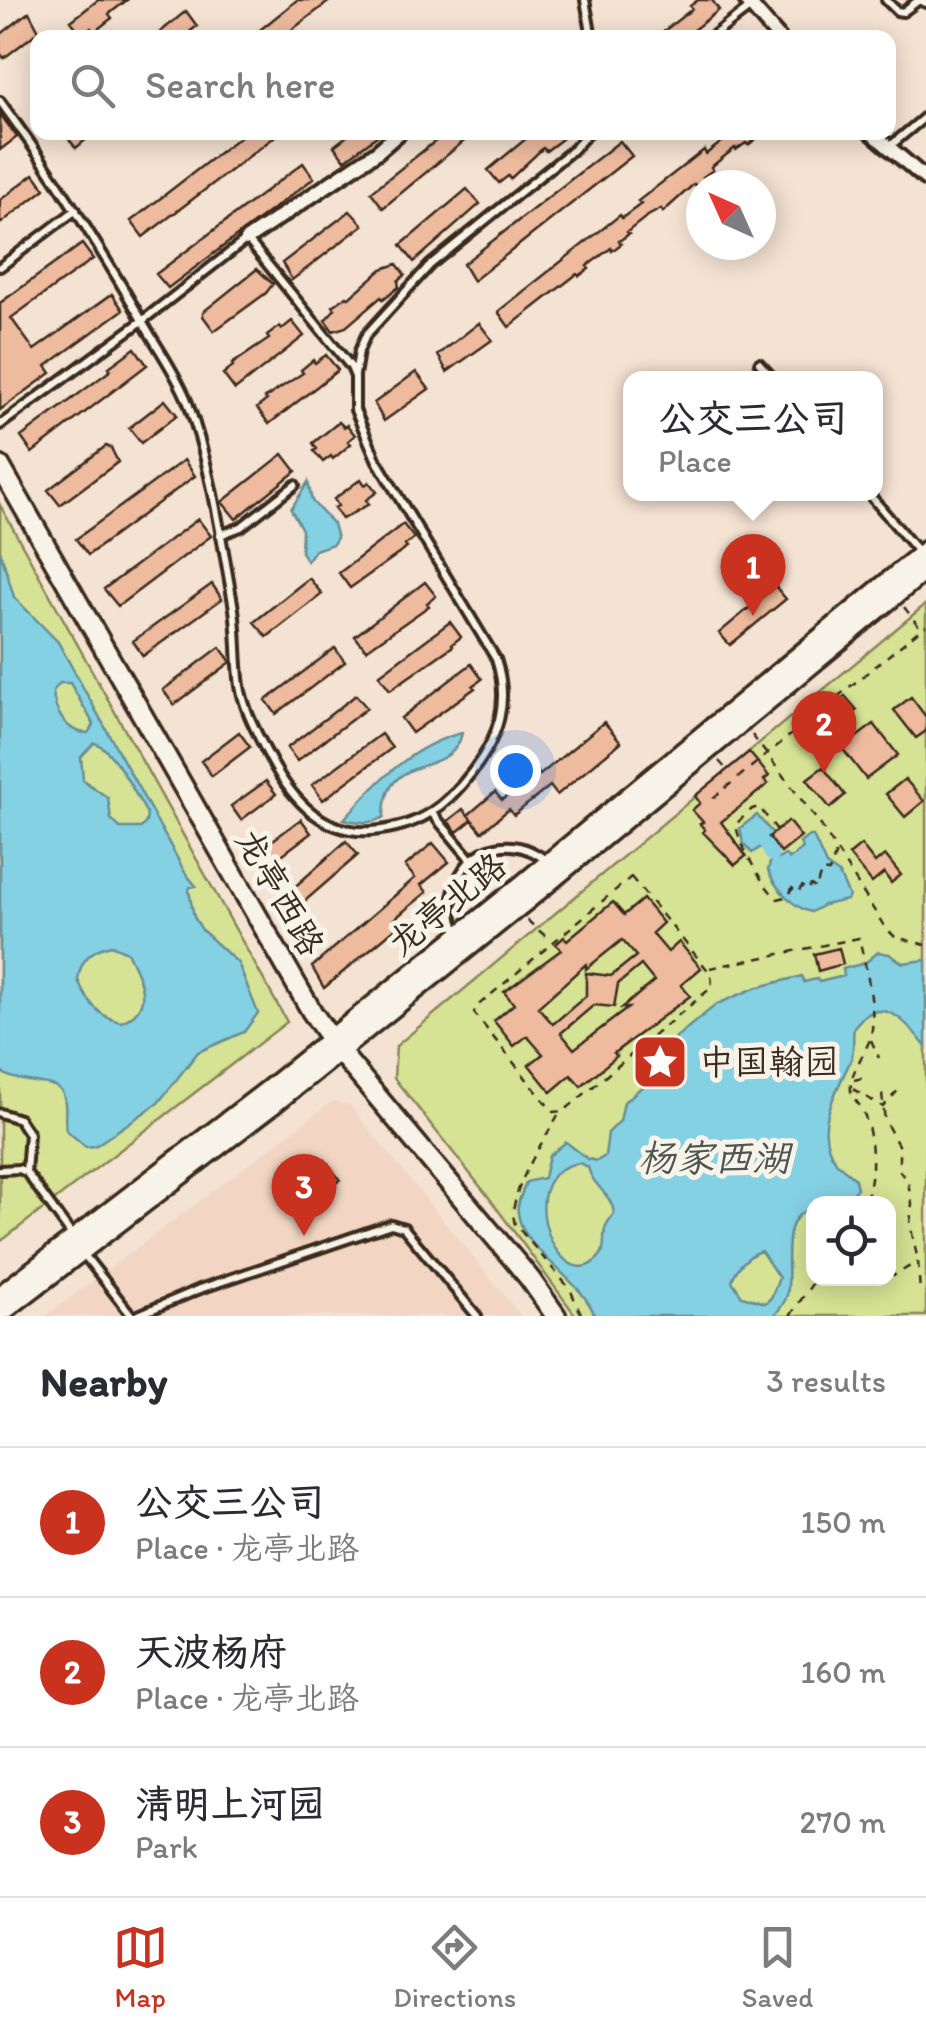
<!DOCTYPE html>
<meta charset="utf-8">
<style>
body{margin:0;font-family:Itim,"LXGW WenKai TC",sans-serif;background:#f2f2f3;color:#2b2b33}
.controls{position:absolute;right:30px;bottom:30px;display:grid;overflow:hidden;border-radius:20px;box-shadow:0 5px 25px #0003}
.controls button{width:90px;height:90px;display:grid;place-items:center;padding:0;border:0;border-bottom:2px solid #e1e1e2;background:#fff;color:#2b2b33;font:50px sans-serif}
.compass{position:absolute;left:686px;top:170px;width:90px;height:90px;border-radius:50%;background:#fff;box-shadow:0 5px 25px #0003;rotate:315deg}
.you{position:absolute;left:515px;top:770px;width:35px;height:35px;margin:-25px;border:8px solid #fff;border-radius:50%;background:#1a73e8;box-shadow:0 0 0 15px #1a73e833}
.badge{display:grid;place-items:center;width:65px;height:65px;border-radius:50%;background:#c8321e;color:#fff;font-size:32px;font-weight:700}
.pin{position:absolute;translate:-50% -82px;filter:drop-shadow(0 2px 5px #0008)}
.pin::after{content:'';position:absolute;top:52px;width:35px;height:30px;background:inherit;clip-path:polygon(0 0,100% 0,50% 100%)}
.popup{position:absolute;left:623px;top:371px;width:260px;height:130px;box-sizing:border-box;display:grid;place-content:center;border-radius:20px;background:#fff;filter:drop-shadow(0 2px 8px #0005);font-size:32px;white-space:nowrap;color:#7c7c81}
.popup b{font-size:38px;color:#2b2b33}
.popup::after{content:'';position:absolute;left:50%;top:100%;margin-left:-20px;border:20px solid transparent;border-top-color:#fff}
.list{margin:0;padding:0;list-style:none}
h2{display:flex;justify-content:space-between;align-items:center;height:130px;margin:0;padding:0 40px;font-size:42px}
h2 small{font-size:32px;font-weight:400;color:#7c7c81}
.list li{display:grid;grid-template-columns:65px 1fr auto;gap:30px;align-items:center;box-sizing:border-box;height:150px;padding:0 40px;border-top:2px solid #e1e1e2}
.list b{display:block;font-size:38px;white-space:nowrap}
.list p{margin:0;font-size:32px;white-space:nowrap;color:#7c7c81}
.list em{font-size:32px;font-style:normal;color:#7c7c81}
.icon{flex:none;width:55px;height:55px;fill:none;stroke:currentColor;stroke-width:2;stroke-linecap:round;stroke-linejoin:round}
.map{position:relative;flex:none;width:926px;height:1316px;overflow:hidden}
.search{position:absolute;background:#fff;box-shadow:0 5px 25px #0003;left:30px;right:30px;top:30px;height:110px;display:flex;align-items:center;gap:25px;box-sizing:border-box;padding:0 35px;border-radius:20px;color:#7c7c81;font-size:38px}
.sheet{height:580px;background:#fff}
nav{display:flex;justify-content:space-around;align-items:center;box-sizing:border-box;height:140px;border-top:2px solid #e1e1e2;background:#fff;font-size:28px;color:#7c7c81}
nav a{display:grid;justify-items:center;gap:5px}
nav .on{color:#c8321e}
.map>svg:first-child{display:block}
</style>
<div class="map">
<svg width="926" height="1316" viewBox="0 0 926 1316">
<rect width="100%" height="100%" fill="#f4e2d2"/>
<filter id="ink" filterUnits="userSpaceOnUse"><feTurbulence type="fractalNoise" baseFrequency=".01" numOctaves="2"/><feDisplacementMap in="SourceGraphic" scale="20" xChannelSelector="R" yChannelSelector="G"/><feConvolveMatrix kernelMatrix="1 2 1 2 8 2 1 2 1" color-interpolation-filters="sRGB"/></filter>
<g filter="url(#ink)">
<path fill="#f2d6c3" d="M333 1101 350 1106 521 1316H46Z"/>
<path fill="#d6e294" stroke="#888659" stroke-width="2.5" fill-rule="evenodd" d="M0 505 287 1022 0 1242Z
M926 604V1316H576L487 1195 394 1078 396 1046ZM814 1204H888V1278H814Z"/>
<path fill="#85d1e4" stroke="#678e95" stroke-width="2.5" fill-rule="evenodd" d="M308 482 312 501 333 524 337 538 333 544 315 550 307 561 301 552 302 530 291 509Z
M0 550 14 597 58 642 186 874 196 886 190 887 189 891 194 917 202 930 238 963 258 1013 244 1032 198 1052 158 1103 95 1146 86 1147 66 1130C64 1119 67 1108 64 1097 59 1076 22 1088 0 1071ZM60 683H70L94 725 88 733C66 733 54 711 53 691ZM94 743C112 746 137 797 147 814L146 822 141 828H120L111 819 108 798 83 780 81 757ZM111 945 127 952C139 977 157 1008 121 1022 99 1018 86 1000 78 980 80 960 92 949 111 945Z
M462 733C452 781 384 748 384 817 371 825 358 822 344 819 377 782 412 745 462 733Z
M757 815 773 834 769 837 771 840 752 853 743 843 740 828Z
M809 836H813L826 865 839 874 849 896 847 900 824 905 811 912C793 908 774 886 768 870L772 855 778 859 785 855 790 859 803 848 800 843Z
M878 952 889 954 903 963 926 960V1047C908 1023 881 991 854 1027 852 1037 855 1049 851 1059 838 1091 810 1128 837 1163 842 1169 850 1173 855 1179L857 1188 845 1203 814 1204 813 1209C776 1214 793 1272 787 1295 785 1303 779 1310 774 1316H595C581 1277 522 1251 518 1213 516 1203 523 1192 526 1182L544 1178 549 1156 566 1142 588 1159 597 1161 605 1156 608 1133 620 1121 624 1102 679 1056 669 1043 717 1004 755 988 802 976 804 982 817 979 819 982 844 976 843 969 865 963ZM579 1163 588 1167C592 1186 612 1194 614 1213 612 1217 608 1221 606 1226 601 1239 609 1250 595 1261 556 1294 510 1173 579 1163ZM761 1251 779 1278 771 1298 765 1303 742 1296 732 1281C735 1269 749 1254 761 1251Z"/>
<g fill="none" stroke-linecap="round" stroke-linejoin="round">
<path stroke="#85d1e4" stroke-width="14" d="M766 844 772 855"/>
</g>
<path fill="#eebb9f" stroke="#3b2a1e" stroke-width="2.5" fill-rule="evenodd" d="M98 0H127L109 14 112 18 94 32 91 28 82 35 71 21Z
M297 0H331L281 38H250Z
M698 0H712L719 10 683 38H655L692 9 690 6Z
M186 11 197 26 182 38H153Z
M29 12 39 31 4 58 0 53V35Z
M0 114 17 137 0 150Z
M63 132H95L76 148Z
M246 132H281L143 237 131 221Z
M352 132H382L345 160 334 146Z
M447 132H475L383 208 371 192Z
M534 132H557L562 139 546 151 543 148 510 179 508 176 499 183 488 170Z
M722 132H765L748 145 746 143 736 150 735 148 711 167 713 170 703 177 705 180 696 186 694 184 663 212 661 209 646 217 627 232 629 234 619 241 621 244 612 251 611 248 587 266 589 269 579 276 577 274 509 327 499 313 500 310 620 215 622 218 641 204 638 201 704 150 706 154 723 141 726 138Z
M620 141 632 156 473 281 463 264Z
M303 163 314 178 168 288 156 274Z
M34 174 45 189 0 224V200Z
M467 189 480 204 414 262 401 245Z
M350 211 363 225 292 280 282 263Z
M82 244 93 259 11 318 34 350 112 294 123 310 46 366 51 373 0 410V303Z
M397 264 405 275 398 281 399 287 383 299 381 297 346 327 333 331 325 320 335 309 333 306 347 296 349 298 382 269Z
M257 269 273 284 266 293 214 331 203 316V312Z
M292 321 304 336 235 390 223 374 233 366 232 364 269 339 267 336 280 326 282 329Z
M479 323 492 340 447 372 438 355Z
M135 348 147 365 32 453 21 437 111 370 109 367Z
M326 355 338 370 269 424 257 408 267 400 265 398 303 373 301 370 313 360 315 363Z
M416 372 429 389 384 421 374 403Z
M165 400 177 415 141 443 129 428Z
M339 422 344 427 347 425 355 435 348 441 351 444 333 459 331 456 323 462 314 451 317 449 313 443Z
M106 446 111 448 118 462 60 505 48 490Z
M283 454 296 471 236 519 222 502Z
M184 460 195 476 88 555 76 539Z
M361 479 365 485 369 482 377 492 366 500 369 504 342 519 334 508 338 506 334 499Z
M198 519 211 536 118 606 104 589Z
M403 524 414 538 405 545 407 548 350 588 339 573Z
M309 578 322 594 267 637 254 622Z
M425 582 436 596 427 603 429 606 366 650 355 636Z
M212 584 222 599 143 656 133 641Z
M775 586 786 599 730 645 719 633Z
M450 622 461 637 452 644 453 646 390 690 379 675Z
M220 647 231 662 174 705 163 690Z
M335 648 345 662 276 714 266 700Z
M471 664 482 679 473 686 475 688 412 733 401 718Z
M356 695 367 708 297 761 287 748Z
M845 696 857 710 830 732 819 717Z
M911 697 926 717V731L916 738 894 710Z
M604 722 621 742 557 795 550 786 514 815 509 809 482 832 468 815 495 792 502 800 537 771 540 775Z
M874 724 898 755 866 779 842 748Z
M239 732 250 747 212 776 201 761Z
M381 734 392 748 323 800 312 785Z
M749 752 769 776 764 780 768 784 721 822 746 856 735 865 703 832 705 830 700 824 703 822 692 810 700 803 695 796Z
M823 767 845 795 830 808 807 779Z
M905 779 924 801 905 817 886 794Z
M266 781 276 794 241 820 231 806Z
M463 809 472 820 457 832 448 821Z
M301 819 311 833 263 869 253 855Z
M788 821 801 837 781 853 769 837Z
M346 841 358 855 290 914 280 900Z
M433 843 449 862 421 885 427 892 393 920 398 926 324 988 312 967 415 878 405 866Z
M861 845 875 863 885 855 901 875 891 883 884 873 872 883 849 855Z
M643 899 663 923 652 933 668 952 679 942 701 968 681 985 690 996 614 1053 617 1056 581 1086 571 1075 551 1092 529 1065 543 1054 527 1036 514 1046 494 1021 514 1004 504 992 561 950 556 944 564 937 567 940 613 902 624 915ZM622 940 636 956 611 976 586 973V996L553 1024 538 1007 586 964V969ZM641 965 654 981 622 1008H628L574 1049 561 1033 594 1005 614 1007 618 984Z
M839 948 843 964 818 971 814 954Z
M325 1160 340 1180 299 1210 284 1190Z"/>
<g fill="none" stroke-linecap="round" stroke-linejoin="round">
<g stroke="#3b2a1e" stroke-width="14">
<path id="lane" d="M585 0 592 38
M886 0 897 11 903 12 919 0 926 3
M710 38 752 6
M0 101C51 170 97 242 140 317 156 346 176 372 188 403 211 466 221 537 233 603 238 630 236 659 240 686 244 709 255 729 265 749 287 793 318 835 372 831 418 827 445 808 472 772 499 737 510 702 496 659L377 461 355 410V377L351 367 247 239 142 321 0 425
M889 147 926 116
M0 267 76 210
M759 363 773 378
M355 375 359 351 366 335 430 265 575 148 589 132
M869 494 920 554
M220 535 241 527 295 485
M432 813 472 861
M459 935C438 897 465 842 512 846 526 847 537 854 548 861
M0 1113 19 1119 29 1134 26 1172
M0 1170 19 1169 26 1172 74 1238
M82 1252 132 1316
M136 1316 200 1289 391 1224 404 1228 477 1316"/>
</g>
<g stroke="#3b2a1e" stroke-width="20">
<path id="street" d="M746 0 779 38
M871 132 926 179
M247 239 377 152 400 132"/>
</g>
<g stroke="#3b2a1e" stroke-width="25">
<path id="secondary" d="M0 466 312 1012 339 1051 530 1279 556 1316
M0 1296 266 1092 520 887 926 551
M0 1313 274 1103 529 898 926 569"/>
</g>
<path stroke="#3b2a1e" stroke-width="2.5" stroke-dasharray="8 8" stroke-linecap="butt" d="M904 607 921 629 926 626
M752 735 820 824 884 926 895 937 926 945
M719 761 727 770
M713 798 921 629
M777 830 759 807 752 809 736 824C737 841 764 889 778 899L789 896 792 888 798 893 802 886 807 891 811 885 816 889 821 871 829 872 836 853
M631 877 711 974 712 987 564 1111 553 1112 474 1013 475 1008Z
M527 920 551 941
M710 968 859 938C865 964 878 1014 870 1039 864 1056 849 1073 851 1091 853 1100 860 1104 863 1111 874 1139 876 1176 864 1204
M871 1040 879 1058
M854 1080 863 1078
M853 1089 883 1107 902 1086
M882 1094 885 1121 899 1147V1170L908 1183 912 1203 910 1224 918 1261 920 1293
M558 1115C544 1141 505 1196 515 1224L570 1289 582 1316
M888 1274 895 1275 917 1262
M790 1316 816 1278"/>
<use href="#lane" stroke="#f7f3e8" stroke-width="6"/>
<use href="#street" stroke="#f7f3e8" stroke-width="12"/>
<use href="#secondary" stroke="#f7f3e8" stroke-width="18"/>
</g>
</g>
<defs>
<g id="sight-square" transform="scale(2.875)"><rect x="-9" y="-9" width="18" height="18" rx="4" fill="#c8321e" stroke="#f7f3e8"/><path d="M0-6L1.8-2.2L6-1.7L2.9 1.2L3.7 5.4L0 3.3L-3.7 5.4L-2.9 1.2L-6-1.7L-1.8-2.2Z" fill="#fff"/></g>
</defs>
<g fill-rule="evenodd">
<use href="#sight-square" x="660" y="1062"/>
</g>
<g text-anchor="middle" stroke-width="10" stroke-linejoin="round" paint-order="stroke">
<g font-size="35" fill="#3b2a1e" stroke="#f7f3e8">
<text transform="translate(280 892) rotate(60)" y="12">龙亭西路</text>
<text transform="translate(447 904) rotate(-39)" y="12">龙亭北路</text>
</g>
<g font-size="35" fill="#3b2a1e" stroke="#f7f3e8" text-anchor="start">
<text x="699" y="1074">中国翰园</text>
</g>
<g font-size="38" font-style="italic" fill="#4e5450" stroke="#f7f3e8">
<text x="714" y="1171">杨家西湖</text>
</g>
</g>
</svg>
<div class="controls">
<button><svg class="icon" aria-label="locate" viewBox="0 0 24 24"><circle cx="12" cy="12" r="6"/><path d="M12 2v4M12 18v4M2 12h4M18 12h4"/></svg></button>
</div>
<svg class="compass" viewBox="-18 -18 36 36"><path d="M0-13l5 13h-10z" fill="#e53935"/><path d="M0 13l5-13h-10z" fill="#7c7c81"/></svg>
<div class="you"></div>
<div class="pin badge" style="left:753px;top:616px">1</div>
<div class="popup"><b>公交三公司</b>Place</div>
<div class="pin badge" style="left:824px;top:773px">2</div>
<div class="pin badge" style="left:304px;top:1236px">3</div>
<div class="search"><svg class="icon" aria-label="search" viewBox="0 0 24 24"><circle cx="10" cy="10" r="6"/><path d="M15 15l6 6"/></svg>Search here</div>
</div>
<section class="sheet">
<h2>Nearby<small>3 results</small></h2>
<ul class="list">
<li><span class="badge">1</span><div><b>公交三公司</b><p>Place · 龙亭北路</p></div><em>150 m</em></li>
<li><span class="badge">2</span><div><b>天波杨府</b><p>Place · 龙亭北路</p></div><em>160 m</em></li>
<li><span class="badge">3</span><div><b>清明上河园</b><p>Park</p></div><em>270 m</em></li>
</ul>
</section>
<nav>
<a class="on"><svg class="icon" aria-label="map" viewBox="0 0 24 24"><path d="M3 6l6-2 6 2 6-2v14l-6 2-6-2-6 2zM9 4v14M15 6v14"/></svg>Map</a>
<a><svg class="icon" aria-label="directions" viewBox="0 0 24 24"><path d="M12 3l9 9-9 9-9-9zM9 14v-3h6M13 9l2 2-2 2"/></svg>Directions</a>
<a><svg class="icon" aria-label="saved" viewBox="0 0 24 24"><path d="M7 4h10v16l-5-4-5 4z"/></svg>Saved</a>
</nav>
